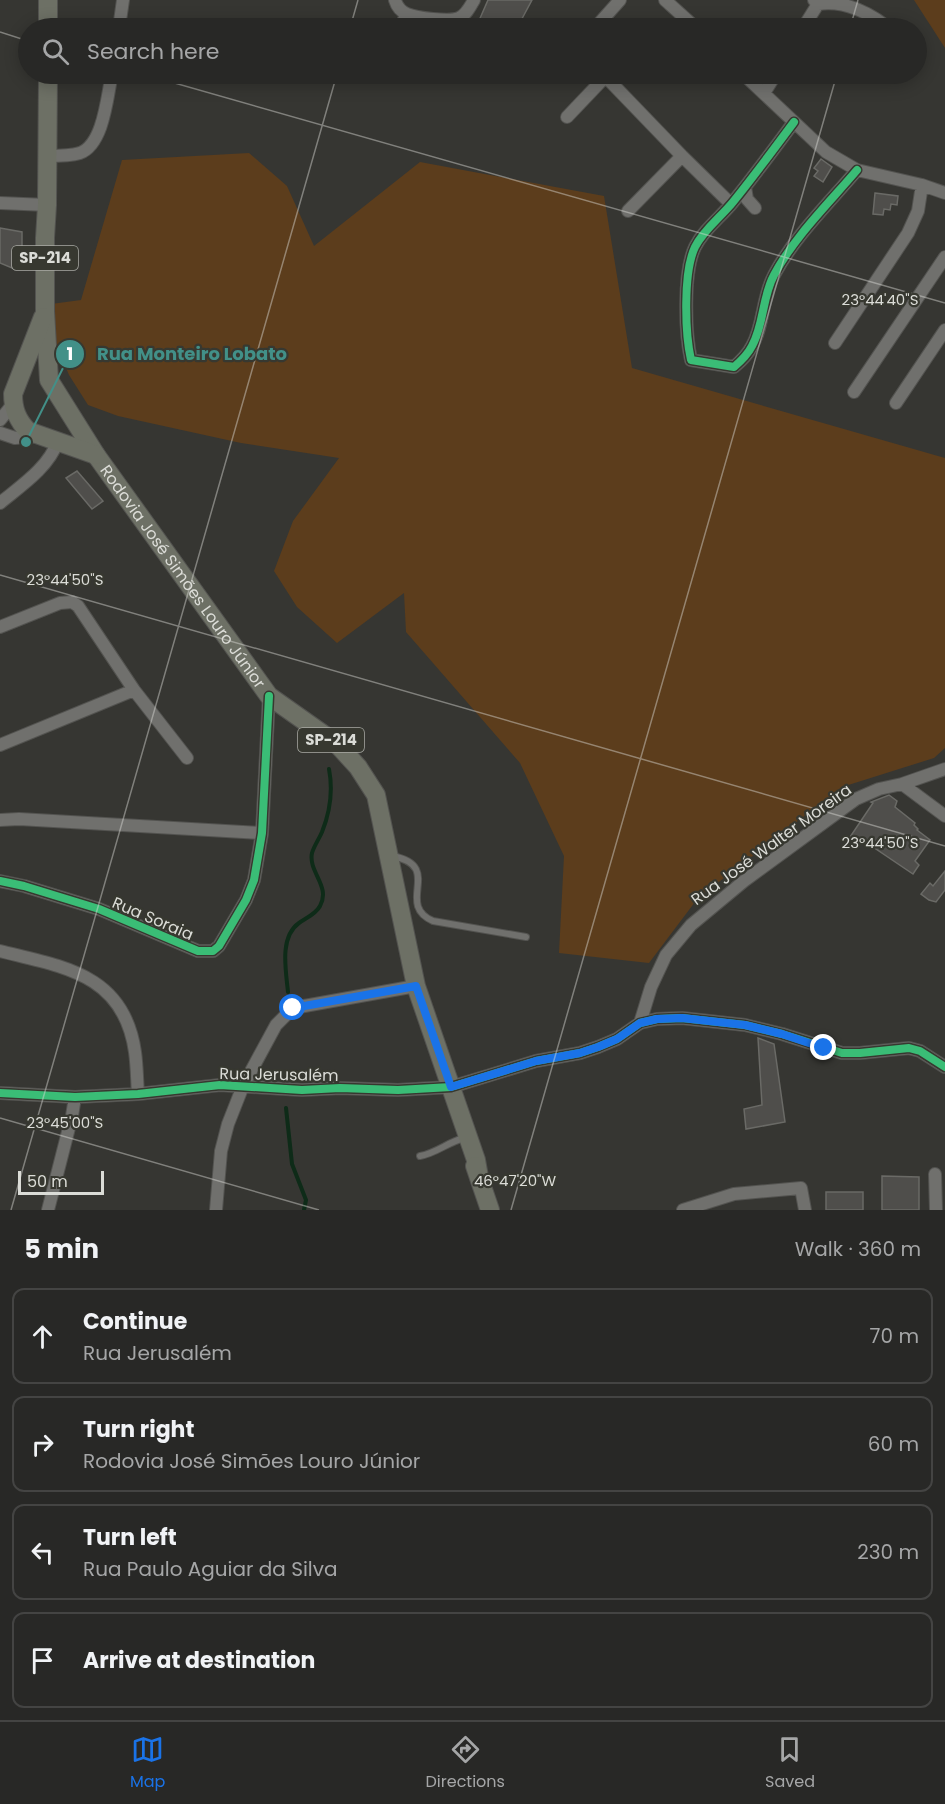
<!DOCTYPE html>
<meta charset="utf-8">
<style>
body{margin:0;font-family:Poppins,sans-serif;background:#30302e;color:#f1f3f6}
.scale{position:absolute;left:18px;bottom:15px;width:86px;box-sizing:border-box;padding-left:6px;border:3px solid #dbdcd7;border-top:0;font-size:16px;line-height:21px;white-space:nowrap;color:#dbdcd7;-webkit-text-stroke:4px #373830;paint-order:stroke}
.stop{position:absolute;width:18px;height:18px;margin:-14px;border:4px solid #1a73e8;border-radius:50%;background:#fff}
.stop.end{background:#1a73e8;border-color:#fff;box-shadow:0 2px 6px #0008}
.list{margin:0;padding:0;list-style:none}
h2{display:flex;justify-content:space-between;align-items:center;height:78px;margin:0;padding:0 24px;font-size:26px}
h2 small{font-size:20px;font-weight:400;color:#a5a6a7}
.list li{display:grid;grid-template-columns:39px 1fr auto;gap:18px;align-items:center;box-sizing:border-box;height:96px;margin:0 12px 12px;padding:0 12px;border:2px solid #444443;border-radius:12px}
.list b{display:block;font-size:22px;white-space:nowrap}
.list p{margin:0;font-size:20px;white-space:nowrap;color:#a5a6a7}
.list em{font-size:20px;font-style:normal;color:#a5a6a7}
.icon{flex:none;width:33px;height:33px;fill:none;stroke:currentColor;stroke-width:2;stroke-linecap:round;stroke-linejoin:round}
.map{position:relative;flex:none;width:945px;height:1210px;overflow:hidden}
.search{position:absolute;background:#282826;box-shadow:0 3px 15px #0003;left:18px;right:18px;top:18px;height:66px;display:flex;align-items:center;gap:15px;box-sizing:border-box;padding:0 21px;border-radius:33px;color:#a5a6a7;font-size:22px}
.sheet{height:510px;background:#282826}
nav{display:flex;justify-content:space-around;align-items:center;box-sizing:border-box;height:84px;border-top:2px solid #444443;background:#282826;font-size:16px;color:#a5a6a7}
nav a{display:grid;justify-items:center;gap:3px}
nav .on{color:#1a73e8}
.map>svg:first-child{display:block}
</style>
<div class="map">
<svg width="945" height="1210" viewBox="0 0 945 1210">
<rect width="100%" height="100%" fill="#363632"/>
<path fill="#5c3d1c" d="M914 0H945V48Z
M249 153 287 186 314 246 420 162 604 196 632 368 945 458V748L934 758 842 787 698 898 649 963 559 953 564 856 520 763 406 632 404 593 337 643 297 607 274 571 293 521 339 458 241 443 118 416 88 405 69 375 52 335 51 304 81 300 122 160Z"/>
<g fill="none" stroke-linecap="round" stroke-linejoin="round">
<path stroke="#0e2b18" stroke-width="4" d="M288 992C286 971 279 937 299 923 306 918 316 914 320 906 331 886 308 872 312 853 314 846 319 839 322 832 330 812 333 790 329 769
M286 1108 292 1164 306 1200 304 1210"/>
</g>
<path fill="#4f4e4b" stroke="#6a6a66" stroke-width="1.5" d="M488 0H532L517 28H499L490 25 488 28 478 23Z
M821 159 832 167 823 182 814 176 818 171 814 168Z
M875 193 898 196 897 205 891 204 890 210 884 209 883 215 873 214Z
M0 228 22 232V248L20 247V252H18L13 263 12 268 0 263Z
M77 471 103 501 92 509 66 478Z
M889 795 897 801 895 807 915 823 914 825 918 829 917 830 930 840 915 861 919 865 913 874 861 839 858 842 850 837 873 803 871 802Z
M945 871V890L936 902 929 900 921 894 930 883 933 886Z
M758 1038 774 1044 785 1122 746 1129 744 1109 762 1105Z
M882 1176 919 1177V1210H882Z
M826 1192H863V1210H826Z"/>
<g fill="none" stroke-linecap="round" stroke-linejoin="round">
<g stroke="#535350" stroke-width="8">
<path id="service" d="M392 856C445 866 394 904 433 921L526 937
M420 1156C437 1153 448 1142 464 1138"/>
</g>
<g stroke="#535350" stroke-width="14">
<path id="minor" d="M395 0C397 7 400 11 407 14 416 18 450 22 459 18 466 15 470 7 474 0
M665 0 696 28
M814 0 818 4C843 0 866 11 886 26
M119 28 123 0
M399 28 407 15
M595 28 620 0
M803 28 818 4
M185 74H221
M603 74 682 156 731 204
M743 74 826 152 857 170 922 185 945 193
M764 93 776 74
M567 117 606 76
M794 122C774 149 754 176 733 202 721 217 704 229 695 247 683 272 685 333 691 360L734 367C741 361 748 354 752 346 764 325 762 297 774 275 794 237 829 203 857 170
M47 156C58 156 70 156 80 153 104 144 107 96 112 74
M745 187 747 199 755 208
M0 203 47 205
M628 211 682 156
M835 343 908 233 918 211 922 185
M854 392 945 257
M896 403 945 330
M0 420 13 404
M0 433 15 438 37 436
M0 503C22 485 48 468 58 441
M0 627 60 603 72 602 78 606 134 690 187 758
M0 745 134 690
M902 784 945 816
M0 820 19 819 262 833
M0 881 24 886 99 909 198 951H213L219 946 246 900 254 880 262 833 269 696
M0 951C64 967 124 974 135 1052 137 1066 137 1080 138 1094
M640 1023 651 987 666 955 691 925 744 881 856 799 879 789 902 784 945 769
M0 1093 75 1097 138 1094 220 1085 302 1090 340 1088 398 1090 451 1087 536 1061 580 1053 598 1047 617 1039 640 1023 657 1019 682 1018 745 1025 782 1034 842 1053H860L909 1048 920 1051 945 1067
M935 1174 936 1210
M48 1210 72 1116 75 1097
M216 1210 221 1151 228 1124 243 1086 276 1025 293 1008 416 986
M683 1210 734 1194 801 1188 805 1210"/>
</g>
<g stroke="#535350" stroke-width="20">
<g id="primary">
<path d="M48 28V0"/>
<path id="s1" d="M48 74 47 205 45 238V311L49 380 96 455 269 696 337 744 358 767 376 795 416 986 476 1160 479 1177"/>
<path d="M43 317 13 394C13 409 17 420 28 431L96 455"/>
<path d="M475 1166 490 1210"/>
</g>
</g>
<use href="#service" stroke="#70706d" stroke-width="6"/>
<use href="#minor" stroke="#70706d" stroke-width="12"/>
<use href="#primary" stroke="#6d7065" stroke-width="18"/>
<g stroke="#373830" stroke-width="11">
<path id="cycleway" d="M794 122C774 149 754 176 733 202 721 217 704 229 695 247 683 272 685 333 691 360L734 367C741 361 748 354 752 346 764 325 762 297 774 275 794 237 829 203 857 170
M0 881 24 886 99 909 198 951H213L219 946 246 900 254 880 262 833 269 696
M0 1093 75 1097 138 1094 220 1085 302 1090 340 1088 398 1090 451 1087 536 1061 580 1053 598 1047 617 1039 640 1023 657 1019 682 1018 745 1025 782 1034 842 1053H860L909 1048 920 1051 945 1067"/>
</g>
<use href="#cycleway" stroke="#3abd76" stroke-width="8"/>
</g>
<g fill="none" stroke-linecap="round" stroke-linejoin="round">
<path stroke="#1a73e8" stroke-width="8" d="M293 1008 416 986 451 1087 536 1061 580 1053 598 1047 617 1039 640 1023 657 1019 682 1018 745 1025 782 1034 824 1048"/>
</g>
<path fill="none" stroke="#dbdcd7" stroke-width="1.5" stroke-opacity="0.45" d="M350 28 358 0M850 28 858 0M0 32 28 41M143 74 945 303M0 575 945 846M0 1118 319 1210M11 1210 337 74M511 1210 837 74"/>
<g text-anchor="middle" stroke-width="4.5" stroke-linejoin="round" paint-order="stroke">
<g fill="#373830" stroke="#aaaba5" stroke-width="1.5">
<rect x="12" y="246" width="66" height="24" rx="4.5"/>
<rect x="298" y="728" width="66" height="24" rx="4.5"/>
</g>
<g font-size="15" font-weight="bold" fill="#dbdcd7">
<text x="45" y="263">SP-214</text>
<text x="331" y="745">SP-214</text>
</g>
<g font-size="16" fill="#dbdcd7" stroke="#373830">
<text dy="6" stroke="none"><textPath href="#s1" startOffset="544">Rodovia José Simões Louro Júnior</textPath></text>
<text transform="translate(771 844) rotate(-36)" y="6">Rua José Walter Moreira</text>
<text transform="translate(153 918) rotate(23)" y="6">Rua Soraia</text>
<text transform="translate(279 1074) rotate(1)" y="6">Rua Jerusalém</text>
</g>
</g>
<g font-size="15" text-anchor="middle" fill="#dbdcd7" stroke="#373830" stroke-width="4.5" stroke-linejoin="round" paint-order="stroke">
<text x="880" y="305">23°44'40"S</text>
<text x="65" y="585">23°44'50"S</text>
<text x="880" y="848">23°44'50"S</text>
<text x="65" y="1128">23°45'00"S</text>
<text x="515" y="1186">46°47'20"W</text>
</g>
<path fill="none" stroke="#429088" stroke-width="2" d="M26 442L70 354"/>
<g fill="#429088" stroke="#373830" stroke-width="2">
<circle cx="26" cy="442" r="6"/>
<circle cx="70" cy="354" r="15"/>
</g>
<g font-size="18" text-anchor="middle" font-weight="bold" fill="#fff">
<text x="70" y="360">1</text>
</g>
<g font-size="18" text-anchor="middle" font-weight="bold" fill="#429088" stroke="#373830" stroke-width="4.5" stroke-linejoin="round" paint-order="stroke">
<text x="192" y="360">Rua Monteiro Lobato</text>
</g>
</svg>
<div class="scale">50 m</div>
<div class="stop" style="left:293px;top:1008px"></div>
<div class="stop end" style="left:824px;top:1048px"></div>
<div class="search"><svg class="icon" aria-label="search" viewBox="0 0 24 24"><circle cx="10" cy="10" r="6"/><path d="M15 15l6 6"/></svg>Search here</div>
</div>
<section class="sheet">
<h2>5 min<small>Walk · 360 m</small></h2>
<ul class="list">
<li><svg class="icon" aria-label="ahead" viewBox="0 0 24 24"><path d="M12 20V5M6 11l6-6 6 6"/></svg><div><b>Continue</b><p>Rua Jerusalém</p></div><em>70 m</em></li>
<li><svg class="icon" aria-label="right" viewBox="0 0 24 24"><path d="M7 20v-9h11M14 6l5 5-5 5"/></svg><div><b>Turn right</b><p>Rodovia José Simões Louro Júnior</p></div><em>60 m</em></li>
<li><svg class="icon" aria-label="left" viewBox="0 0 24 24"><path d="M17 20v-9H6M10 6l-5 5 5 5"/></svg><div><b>Turn left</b><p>Rua Paulo Aguiar da Silva</p></div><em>230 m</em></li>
<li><svg class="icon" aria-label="arrive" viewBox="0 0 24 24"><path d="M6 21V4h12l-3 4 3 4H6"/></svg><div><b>Arrive at destination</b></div></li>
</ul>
</section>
<nav>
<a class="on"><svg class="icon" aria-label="map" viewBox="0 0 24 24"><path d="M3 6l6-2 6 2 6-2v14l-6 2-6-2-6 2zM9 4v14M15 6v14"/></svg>Map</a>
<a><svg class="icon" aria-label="directions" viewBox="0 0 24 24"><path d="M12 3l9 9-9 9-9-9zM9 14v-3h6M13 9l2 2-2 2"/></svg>Directions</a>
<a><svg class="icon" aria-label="saved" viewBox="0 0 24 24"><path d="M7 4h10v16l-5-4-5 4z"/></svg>Saved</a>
</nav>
